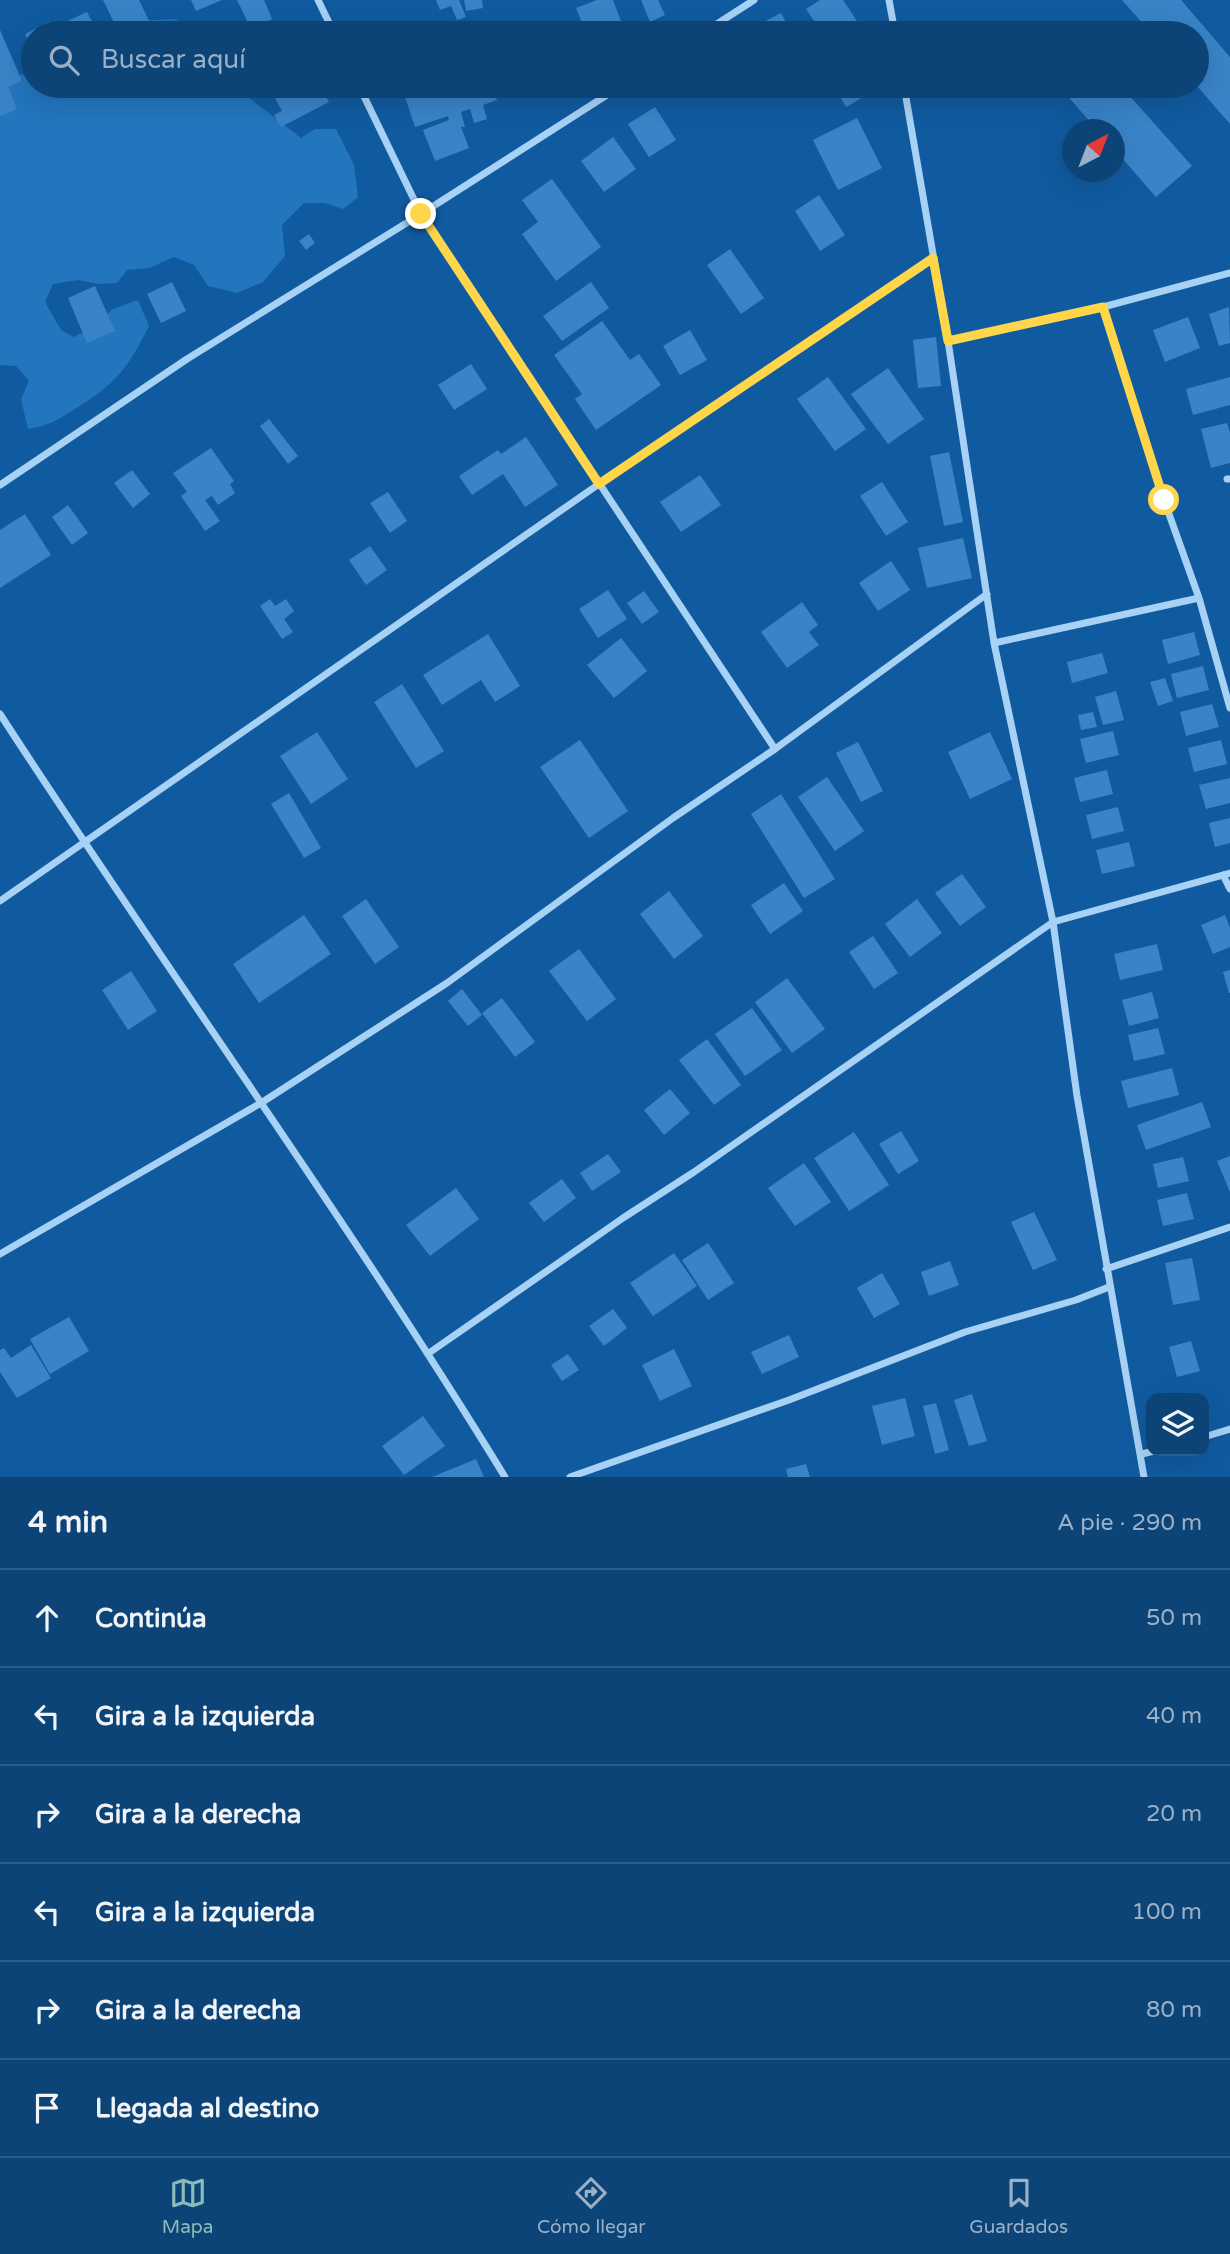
<!DOCTYPE html>
<html lang="es">
<meta charset="utf-8">
<style>
body{margin:0;font-family:"Varela Round",sans-serif;background:#154b7d;color:#f1f3f6}
.controls{position:absolute;right:21px;bottom:21px;display:grid;overflow:hidden;border-radius:14px;box-shadow:0 7px 28px #0002}
.controls button{width:63px;height:63px;display:grid;place-items:center;padding:0;border:0;border-bottom:2px solid #2c5c8a;background:#0c4478;color:#f1f3f6;font:35px sans-serif}
.compass{position:absolute;left:1062px;top:119px;width:63px;height:63px;border-radius:50%;background:#0c4478;box-shadow:0 7px 28px #0002;rotate:42deg}
.stop{position:absolute;width:21px;height:21px;margin:-16px;border:5px solid #ffd54a;border-radius:50%;background:#fff}
.stop.end{background:#ffd54a;border-color:#fff;box-shadow:0 2px 7px #0008}
.list{margin:0;padding:0;list-style:none}
h2{display:flex;justify-content:space-between;align-items:center;height:91px;margin:0;padding:0 28px;font-size:30px}
h2 small{font-size:23px;font-weight:400;color:#9ab0c6}
.list li{display:grid;grid-template-columns:46px 1fr auto;gap:21px;align-items:center;box-sizing:border-box;height:98px;padding:0 28px;border-top:2px solid #2c5c8a}
.list b{display:block;font-size:26px;white-space:nowrap}
.list em{font-size:23px;font-style:normal;color:#9ab0c6}
.icon{flex:none;width:38px;height:38px;fill:none;stroke:currentColor;stroke-width:2;stroke-linecap:round;stroke-linejoin:round}
.map{position:relative;flex:none;width:1230px;height:1477px;overflow:hidden}
.search{position:absolute;background:#0c4478;box-shadow:0 7px 28px #0002;left:21px;right:21px;top:21px;height:77px;display:flex;align-items:center;gap:18px;box-sizing:border-box;padding:0 24px;border-radius:38px;color:#9ab0c6;font-size:26px}
.sheet{height:679px;background:#0c4478}
nav{display:flex;justify-content:space-around;align-items:center;box-sizing:border-box;height:98px;border-top:2px solid #2c5c8a;background:#0c4478;font-size:19px;color:#9ab0c6}
nav a{display:grid;justify-items:center;gap:4px}
nav .on{color:#8bbbb9}
.map>svg:first-child{display:block}
</style>
<div class="map">
<svg width="1230" height="1477" viewBox="0 0 1230 1477">
<rect width="100%" height="100%" fill="#105ba0"/>
<path fill="#2375be" d="M175 19 188 26 180 33H113L136 21Z
M22 74 33 81V86H248V97L301 138 315 129H336L354 165 358 197 343 209 325 203H304L282 225 285 256 263 282 237 293 208 286 194 265 174 257 149 268 127 270 117 283 99 284 78 280 53 284 45 302 61 330 74 337 92 327 113 309 138 300 149 326C129 366 116 384 78 407 59 419 49 426 28 429L21 399 29 381 16 366 0 365V82Z"/>
<path fill="#3984c7" d="M103 0H139L155 33H119Z
M191 0H222L196 11Z
M237 0H264L272 19 251 29Z
M436 0H459L466 17 457 20 451 6 440 10Z
M464 0H482L483 8 466 11Z
M597 0H613L622 24 598 33H586L576 8Z
M641 0H658L665 15 650 22Z
M820 0H843L865 33H822L806 9Z
M1122 0H1181L1230 57V124L1197 86V33H1151Z
M87 12 98 33H68L63 23Z
M781 13 792 33H757L754 27Z
M49 22 55 33H33V52L25 34Z
M561 23 565 33H544L543 30Z
M1068 25 1076 33H1058Z
M0 30 22 81 8 87 17 109 0 116Z
M289 86H320L329 102 281 127 274 115 282 111 273 94Z
M442 86H492L497 100 483 105 487 119 474 123 470 109 461 112 465 127H461L469 148 435 161 423 130 449 120 448 116 415 127 405 97Z
M537 86H560L562 92 541 98Z
M834 86H877L879 88 846 107Z
M1059 86H1121L1192 166 1156 197 1114 149V130H1097Z
M655 107 676 140 649 157 628 124Z
M857 118 882 168 838 190 813 140Z
M613 137 636 169 604 192 581 161Z
M552 179 601 247 556 281 522 234 538 222 522 200Z
M819 195 845 235 820 251 795 211Z
M309 234 315 243 306 250 299 241Z
M730 249 764 298 741 314 707 265Z
M172 282 186 311 161 323 147 294Z
M591 282 609 308 562 341 543 316Z
M95 286 115 331 87 343 68 298Z
M1229 307 1230 343 1219 346 1209 314Z
M1188 317 1200 348 1165 362 1153 330Z
M602 321 630 360 639 354 661 385 596 430 575 399 582 394 554 355Z
M690 330 707 360 680 375 663 346Z
M936 337 941 386 918 388 913 340Z
M471 364 487 389 454 410 438 385Z
M888 368 924 419 888 444 851 394Z
M828 377 866 429 835 451 797 399Z
M1230 377V405L1193 415 1186 389Z
M269 419 298 456 288 464 260 426Z
M1227 423 1230 433V463L1211 468 1201 429Z
M526 437 558 485 525 507 503 474 472 495 459 476 498 450 501 454Z
M211 448 234 481 230 484 235 493 218 505 212 496 205 500 220 521 205 531 181 496 187 492 173 473Z
M949 452 963 522 944 526 930 456Z
M132 470 150 494 133 508 114 483Z
M700 475 721 505 681 532 660 502Z
M882 482 908 522 886 536 860 496Z
M388 492 407 521 390 533 370 503Z
M68 505 88 533 72 545 52 517Z
M25 514 51 555 0 588V530Z
M963 538 972 578 927 588 918 548Z
M370 546 387 570 366 585 349 560Z
M891 561 910 590 878 611 859 583Z
M608 590 627 619 598 638 579 609Z
M644 591 659 612 642 624 627 603Z
M270 599 275 606 286 599 294 611 284 619 293 632 282 639 260 606Z
M802 602 818 625 809 632 819 645 787 668 761 632Z
M1194 632 1200 655 1168 664 1162 640Z
M488 634 520 686 495 702 481 680 442 705 423 675Z
M621 638 647 671 614 698 587 665Z
M1102 653 1108 673 1072 683 1067 662Z
M1203 666 1209 690 1177 698 1171 674Z
M1165 678 1173 701 1158 706 1150 682Z
M402 684 444 751 416 768 374 702Z
M1116 691 1124 720 1103 725 1095 697Z
M1212 704 1219 727 1186 736 1180 712Z
M1093 712 1097 727 1081 730 1078 715Z
M1113 731 1119 755 1086 763 1080 739Z
M317 732 348 779 311 804 280 756Z
M990 732 1012 779 970 799 948 752Z
M580 740 628 811 589 838 540 767Z
M1221 740 1227 764 1194 772 1188 748Z
M858 742 883 791 861 802 836 753Z
M1107 770 1113 794 1080 802 1074 778Z
M827 777 864 831 835 851 798 797Z
M1230 778V803L1206 809 1199 785Z
M289 793 321 848 304 858 271 804Z
M781 794 835 879 804 898 751 814Z
M1118 807 1124 831 1092 839 1086 815Z
M1230 818V843L1215 847 1209 823Z
M1129 842 1135 866 1102 874 1096 850Z
M962 874 986 907 960 926 935 893Z
M784 883 803 911 770 934 751 905Z
M669 891 703 936 674 959 640 914Z
M366 899 399 947 375 964 342 916Z
M917 899 942 933 910 957 885 924Z
M304 915 331 954 259 1003 233 964Z
M1225 915 1230 928V947L1213 954 1201 925Z
M873 936 898 973 874 989 849 952Z
M1157 944 1163 970 1120 980 1114 954Z
M579 949 616 999 587 1021 549 971Z
M1230 970V993H1229L1223 972Z
M131 971 157 1011 128 1030 102 990Z
M787 978 825 1029 792 1053 755 1002Z
M462 989 482 1015 468 1026 448 1001Z
M1152 992 1159 1018 1129 1026 1122 1000Z
M502 998 535 1042 515 1057 482 1013Z
M752 1008 782 1050 745 1076 715 1034Z
M1158 1028 1165 1054 1134 1061 1128 1035Z
M707 1039 741 1085 714 1105 679 1060Z
M1172 1068 1179 1095 1128 1108 1121 1081Z
M670 1089 690 1113 664 1135 644 1110Z
M1202 1102 1211 1127 1146 1150 1137 1125Z
M901 1131 919 1161 898 1174 879 1144Z
M854 1132 889 1185 849 1211 814 1158Z
M608 1154 621 1172 592 1191 580 1173Z
M1230 1156V1192L1217 1161Z
M1183 1157 1189 1181 1158 1188 1153 1164Z
M804 1163 831 1202 795 1226 768 1188Z
M562 1179 576 1198 544 1222 529 1203Z
M456 1188 479 1219 430 1256 406 1225Z
M1187 1193 1194 1219 1163 1226 1157 1200Z
M1034 1212 1057 1260 1033 1270 1011 1222Z
M708 1243 734 1283 708 1300 682 1260Z
M674 1253 697 1286 653 1316 630 1283Z
M1192 1258 1200 1300 1173 1305 1165 1263Z
M950 1261 959 1285 929 1296 921 1272Z
M882 1273 900 1304 874 1318 857 1288Z
M613 1309 627 1328 604 1346 589 1326Z
M69 1317 89 1351 50 1374 30 1339Z
M789 1335 799 1357 762 1374 751 1352Z
M1191 1341 1200 1371 1177 1377 1169 1347Z
M31 1345 51 1378 17 1398 0 1372V1350L4 1348 11 1358Z
M674 1349 692 1386 660 1401 642 1365Z
M568 1354 579 1370 562 1381 551 1365Z
M972 1394 987 1441 969 1446 954 1400Z
M905 1398 915 1436 882 1445 872 1406Z
M936 1403 949 1450 935 1454 923 1406Z
M423 1416 445 1446 404 1475 382 1446Z
M476 1459 484 1477H432Z
M806 1464 810 1477H788L786 1469Z"/>
<g fill="none" stroke-linecap="round" stroke-linejoin="round">
<path stroke="#a7d1f5" stroke-width="7" d="M318 0 334 33
M889 0 895 33
M703 33 754 0
M359 86 421 214 775 749
M904 86 948 341 994 643 1053 922 1077 1096 1144 1477
M1103 307 1164 500 1199 598 1230 708
M948 341 1103 307 1230 273
M1227 479H1230
M0 485 187 359 421 214 621 86
M994 643 1199 598
M0 714C166 970 346 1217 505 1477
M1223 875 1230 889
M0 901 599 484 934 258
M0 1254 261 1103 447 983 673 818 775 749 987 594
M1106 1269 1230 1227
M429 1353 623 1218 694 1172 1053 922 1230 873
M1204 1437 1230 1429
M1142 1454 1154 1451
M570 1477 789 1400 965 1332 1076 1300 1109 1287"/>
</g>
<g fill="none" stroke-linecap="round" stroke-linejoin="round">
<path stroke="#ffd54a" stroke-width="9" d="M421 214 599 484 933 258 948 341 1103 307 1164 500"/>
</g>
</svg>
<div class="controls">
<button><svg class="icon" aria-label="layers" viewBox="0 0 24 24"><path d="M12 4l9 5-9 5-9-5zM3 14l9 5 9-5"/></svg></button>
</div>
<svg class="compass" viewBox="-18 -18 36 36"><path d="M0-13l5 13h-10z" fill="#e53935"/><path d="M0 13l5-13h-10z" fill="#9ab0c6"/></svg>
<div class="stop" style="left:1164px;top:500px"></div>
<div class="stop end" style="left:421px;top:214px"></div>
<div class="search"><svg class="icon" aria-label="search" viewBox="0 0 24 24"><circle cx="10" cy="10" r="6"/><path d="M15 15l6 6"/></svg>Buscar aquí</div>
</div>
<section class="sheet">
<h2>4 min<small>A pie · 290 m</small></h2>
<ul class="list">
<li><svg class="icon" aria-label="ahead" viewBox="0 0 24 24"><path d="M12 20V5M6 11l6-6 6 6"/></svg><div><b>Continúa</b></div><em>50 m</em></li>
<li><svg class="icon" aria-label="left" viewBox="0 0 24 24"><path d="M17 20v-9H6M10 6l-5 5 5 5"/></svg><div><b>Gira a la izquierda</b></div><em>40 m</em></li>
<li><svg class="icon" aria-label="right" viewBox="0 0 24 24"><path d="M7 20v-9h11M14 6l5 5-5 5"/></svg><div><b>Gira a la derecha</b></div><em>20 m</em></li>
<li><svg class="icon" aria-label="left" viewBox="0 0 24 24"><path d="M17 20v-9H6M10 6l-5 5 5 5"/></svg><div><b>Gira a la izquierda</b></div><em>100 m</em></li>
<li><svg class="icon" aria-label="right" viewBox="0 0 24 24"><path d="M7 20v-9h11M14 6l5 5-5 5"/></svg><div><b>Gira a la derecha</b></div><em>80 m</em></li>
<li><svg class="icon" aria-label="arrive" viewBox="0 0 24 24"><path d="M6 21V4h12l-3 4 3 4H6"/></svg><div><b>Llegada al destino</b></div></li>
</ul>
</section>
<nav>
<a class="on"><svg class="icon" aria-label="map" viewBox="0 0 24 24"><path d="M3 6l6-2 6 2 6-2v14l-6 2-6-2-6 2zM9 4v14M15 6v14"/></svg>Mapa</a>
<a><svg class="icon" aria-label="directions" viewBox="0 0 24 24"><path d="M12 3l9 9-9 9-9-9zM9 14v-3h6M13 9l2 2-2 2"/></svg>Cómo llegar</a>
<a><svg class="icon" aria-label="saved" viewBox="0 0 24 24"><path d="M7 4h10v16l-5-4-5 4z"/></svg>Guardados</a>
</nav>
